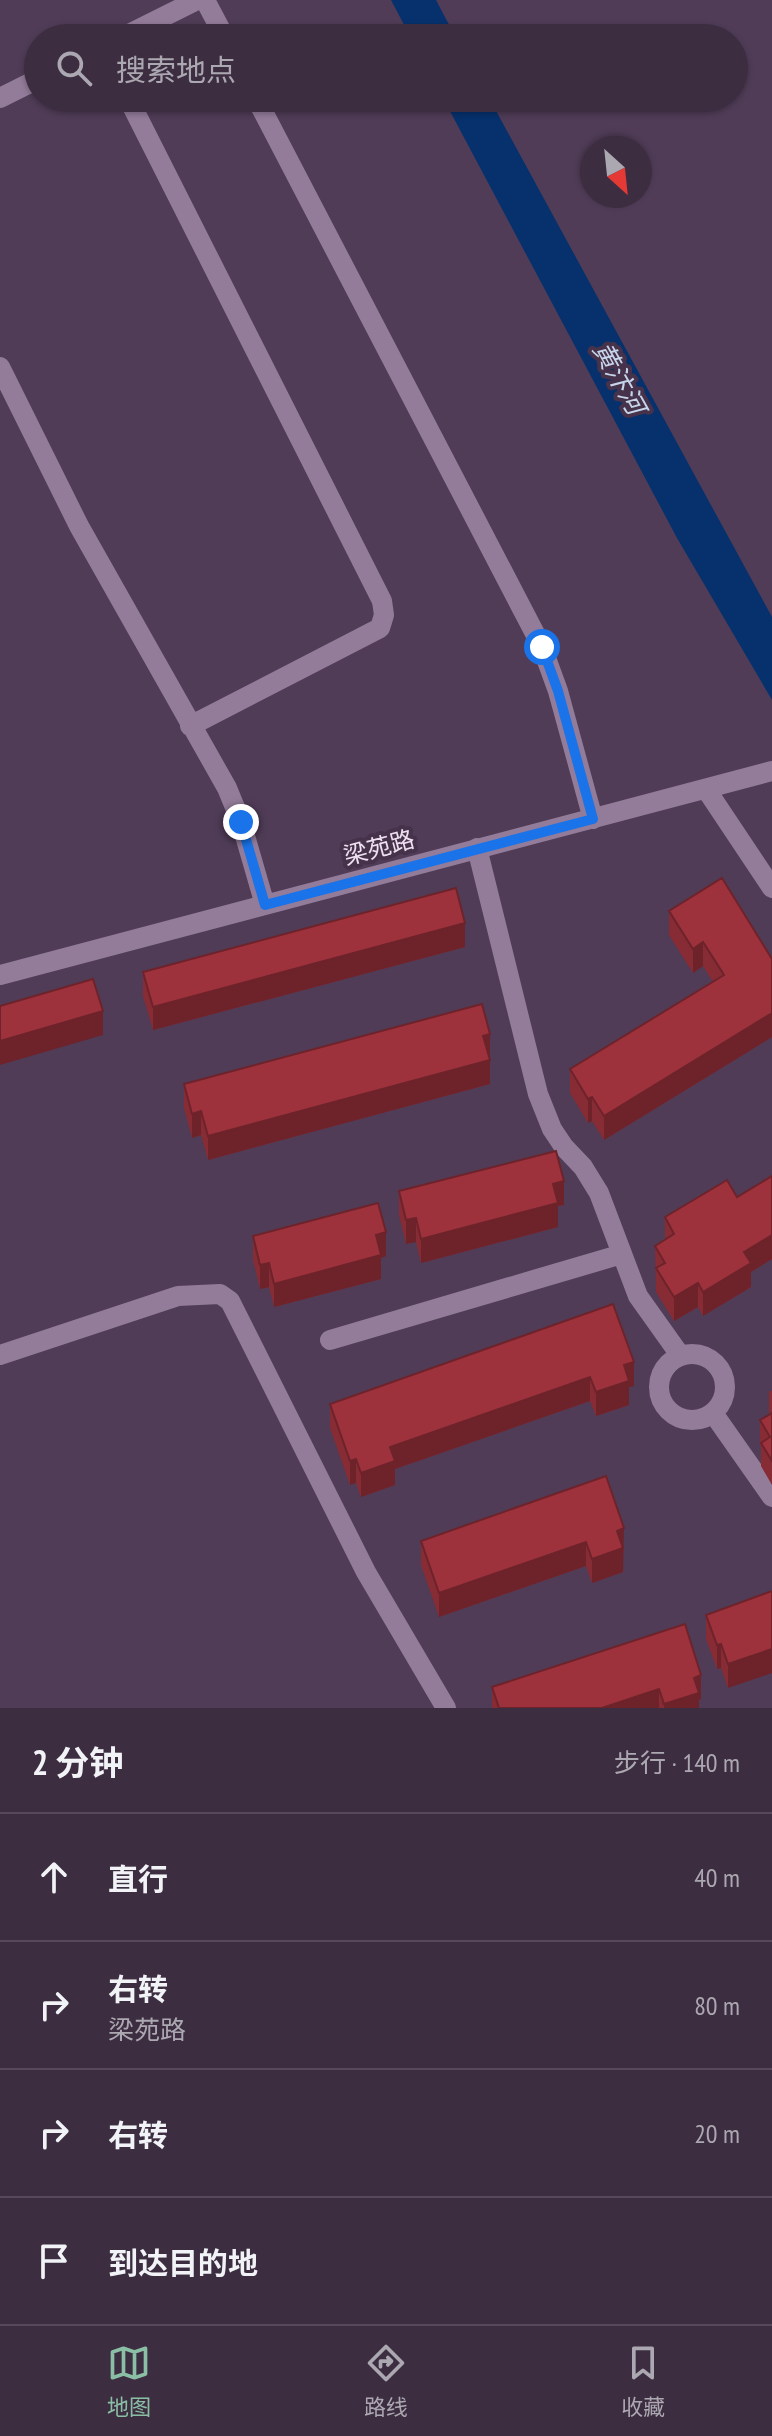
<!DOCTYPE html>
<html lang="zh">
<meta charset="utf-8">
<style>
body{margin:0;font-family:"PT Sans Narrow","Noto Sans SC",sans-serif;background:#47394c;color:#f1f3f6}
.compass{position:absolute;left:580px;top:136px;width:72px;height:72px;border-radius:50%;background:#3c2d41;box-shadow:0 2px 6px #0004;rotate:153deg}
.stop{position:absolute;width:24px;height:24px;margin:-18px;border:6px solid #1a73e8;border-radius:50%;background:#fff}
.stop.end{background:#1a73e8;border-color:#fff;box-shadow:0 2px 8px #0008}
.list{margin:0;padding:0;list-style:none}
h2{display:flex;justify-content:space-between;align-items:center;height:104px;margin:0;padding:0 32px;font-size:34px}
h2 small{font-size:26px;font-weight:400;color:#aca8b1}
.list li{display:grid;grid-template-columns:52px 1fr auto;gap:24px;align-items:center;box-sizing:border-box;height:128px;padding:0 32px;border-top:2px solid #55495a}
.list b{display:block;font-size:30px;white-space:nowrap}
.list p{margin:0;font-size:26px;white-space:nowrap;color:#aca8b1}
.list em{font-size:26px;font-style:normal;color:#aca8b1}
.icon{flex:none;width:44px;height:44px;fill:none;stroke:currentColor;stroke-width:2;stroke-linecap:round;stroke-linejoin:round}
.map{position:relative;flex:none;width:772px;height:1708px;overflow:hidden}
.search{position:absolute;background:#3c2d41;box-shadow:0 2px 6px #0004;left:24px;right:24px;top:24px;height:88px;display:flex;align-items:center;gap:20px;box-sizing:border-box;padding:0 28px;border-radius:44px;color:#aca8b1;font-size:30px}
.sheet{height:616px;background:#3c2d41}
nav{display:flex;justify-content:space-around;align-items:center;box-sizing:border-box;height:112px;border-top:2px solid #55495a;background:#3c2d41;font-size:22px;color:#aca8b1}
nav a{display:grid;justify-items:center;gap:4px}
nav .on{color:#8abfa5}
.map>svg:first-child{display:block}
</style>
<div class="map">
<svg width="772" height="1708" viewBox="0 0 772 1708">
<rect width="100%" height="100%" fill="#503c57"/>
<path fill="#06316d" d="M391 0H436L456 38H411Z
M443 98H489L772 617V700L677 538Z"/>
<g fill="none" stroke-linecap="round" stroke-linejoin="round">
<path stroke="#937c9a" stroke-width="20" d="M205 0 225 38
M121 38 197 0
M0 98 38 79
M128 98 382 601 384 615 380 628 190 726
M256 98 542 647 558 691 593 819
M0 367 79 526 227 788 241 822 265 905
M706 789 772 888
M477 848 538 1094 552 1129 564 1147 583 1167 599 1193 638 1296 680 1355
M0 975 772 771
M330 1340 622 1254
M659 1387a33 33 0 1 1 66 0a33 33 0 1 1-66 0Z
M0 1355 178 1296 220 1294 230 1301 366 1572 446 1708
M713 1413 772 1497"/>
</g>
<path fill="#872b34" d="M669 911 772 959V1037L604 1140 592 1121 588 1123 570 1093V1069L713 982 703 966 693 973 669 935Z
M465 947 153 1030 143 996V972Z
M489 1058 490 1084 208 1160 201 1135 192 1138 184 1108V1084L490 1058Z
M772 1176V1259L751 1272V1287L703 1316 698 1307 674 1321 656 1292 655 1246 665 1240V1217L737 1197Z
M399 1191 564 1205 558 1206V1227L421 1263 416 1242 406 1244 399 1215Z
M253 1236 386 1256 381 1258V1279L274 1307 269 1287 260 1289 253 1260Z
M613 1304 634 1386 629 1387V1405L596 1416 590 1401 395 1469V1485L361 1497 356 1483 350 1485 330 1428V1404Z
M772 1390V1485L761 1466V1447L760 1444V1420L769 1415V1392Z
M606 1476 624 1552H623V1572L592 1583 586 1566 439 1617 421 1565V1541Z
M772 1591 728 1688 721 1668 717 1669 706 1639V1615Z
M685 1624 701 1699 699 1700V1708H499Z
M492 1687 499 1708H492Z"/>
<path fill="#6e232b" d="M465 923V947L153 1030V1007Z
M703 942V966L693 973V949Z
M103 1011V1035L0 1065V1041Z
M772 1013V1037L604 1140V1116Z
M490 1034V1058L483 1060V1036Z
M490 1060V1084L208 1160V1136Z
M592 1097V1121L588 1123V1099Z
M201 1111V1135L192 1138V1114Z
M564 1181V1205L558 1206V1227L421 1263V1239L553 1184Z
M416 1218V1242L406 1244V1220Z
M386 1232V1256L381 1258V1279L274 1307V1284L376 1235Z
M772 1235V1259L751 1272V1287L703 1316V1292L744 1252Z
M269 1263V1287L260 1289V1265Z
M698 1283V1307L674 1321V1297Z
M634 1362V1386L629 1387V1405L596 1416V1392L624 1365Z
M590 1377V1401L395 1469V1485L361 1497V1473L390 1447Z
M356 1459V1483L350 1485V1461Z
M624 1528 623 1572 592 1583V1559L617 1531Z
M586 1542V1566L439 1617V1593Z
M721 1644V1668L717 1669V1645Z
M772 1649V1673L728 1688V1664Z
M701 1675V1699L699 1700V1708H664V1704L694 1678Z
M659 1689V1708H602Z"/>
<path fill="#9d323d" stroke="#6e232b" stroke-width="2" d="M722 878 772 959V1013L604 1116 592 1097 588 1099 570 1069 724 975 703 942 693 949 669 911Z
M456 888 465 923 153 1007 143 972Z
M93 979 103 1011 0 1041V1006Z
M482 1004 490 1034 483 1036 490 1060 208 1136 201 1111 192 1114 184 1084Z
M556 1151 564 1181 553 1184 558 1203 421 1239 416 1218 406 1220 399 1191Z
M772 1176V1235L744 1252 751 1263 703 1292 698 1283 674 1297 656 1268 665 1263 655 1246 674 1234 665 1217 727 1180 737 1197Z
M378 1203 386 1232 376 1235 381 1255 274 1284 269 1263 260 1265 253 1236Z
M613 1304 634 1362 624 1365 629 1381 596 1392 590 1377 390 1447 395 1461 361 1473 356 1459 350 1461 330 1404Z
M772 1413V1461L761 1443 770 1437 760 1420Z
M606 1476 624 1528 617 1531 623 1548 592 1559 586 1542 439 1593 421 1541Z
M772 1591V1649L728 1664 721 1644 717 1645 706 1615Z
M685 1624 701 1675 694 1678 699 1693 664 1704 659 1689 602 1708H499L492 1687Z"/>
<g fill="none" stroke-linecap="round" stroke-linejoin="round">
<path stroke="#1a73e8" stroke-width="10" d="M241 822 265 905 593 819 558 691 542 647"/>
</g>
<g text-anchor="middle" stroke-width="8" stroke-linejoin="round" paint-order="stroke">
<g font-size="24" fill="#ede0f1" stroke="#46324b">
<text transform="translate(379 848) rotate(-15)" y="8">梁苑路</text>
</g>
<g font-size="26" font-style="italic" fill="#c7d5eb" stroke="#46324b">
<text transform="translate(619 378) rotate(61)" y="9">黄汴河</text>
</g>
</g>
</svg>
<svg class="compass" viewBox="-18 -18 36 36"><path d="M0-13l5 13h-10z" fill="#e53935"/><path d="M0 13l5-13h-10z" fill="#aca8b1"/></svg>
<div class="stop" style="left:542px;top:647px"></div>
<div class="stop end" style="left:241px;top:822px"></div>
<div class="search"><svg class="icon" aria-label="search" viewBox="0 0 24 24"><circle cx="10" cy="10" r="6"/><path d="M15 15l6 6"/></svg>搜索地点</div>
</div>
<section class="sheet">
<h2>2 分钟<small>步行 · 140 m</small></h2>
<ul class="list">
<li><svg class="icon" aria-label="ahead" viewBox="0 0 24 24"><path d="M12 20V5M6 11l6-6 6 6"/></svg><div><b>直行</b></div><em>40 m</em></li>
<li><svg class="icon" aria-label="right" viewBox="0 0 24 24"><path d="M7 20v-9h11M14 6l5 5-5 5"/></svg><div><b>右转</b><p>梁苑路</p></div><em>80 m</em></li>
<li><svg class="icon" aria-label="right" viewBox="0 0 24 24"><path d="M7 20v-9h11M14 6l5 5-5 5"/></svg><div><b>右转</b></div><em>20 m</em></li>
<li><svg class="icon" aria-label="arrive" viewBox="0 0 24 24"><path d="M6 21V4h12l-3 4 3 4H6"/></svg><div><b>到达目的地</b></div></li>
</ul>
</section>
<nav>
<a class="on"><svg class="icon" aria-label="map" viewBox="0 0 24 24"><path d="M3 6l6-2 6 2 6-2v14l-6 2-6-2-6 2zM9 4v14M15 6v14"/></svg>地图</a>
<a><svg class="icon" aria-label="directions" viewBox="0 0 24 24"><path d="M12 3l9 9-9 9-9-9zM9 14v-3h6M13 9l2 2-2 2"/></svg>路线</a>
<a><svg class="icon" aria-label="saved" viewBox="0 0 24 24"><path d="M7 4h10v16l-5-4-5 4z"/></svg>收藏</a>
</nav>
